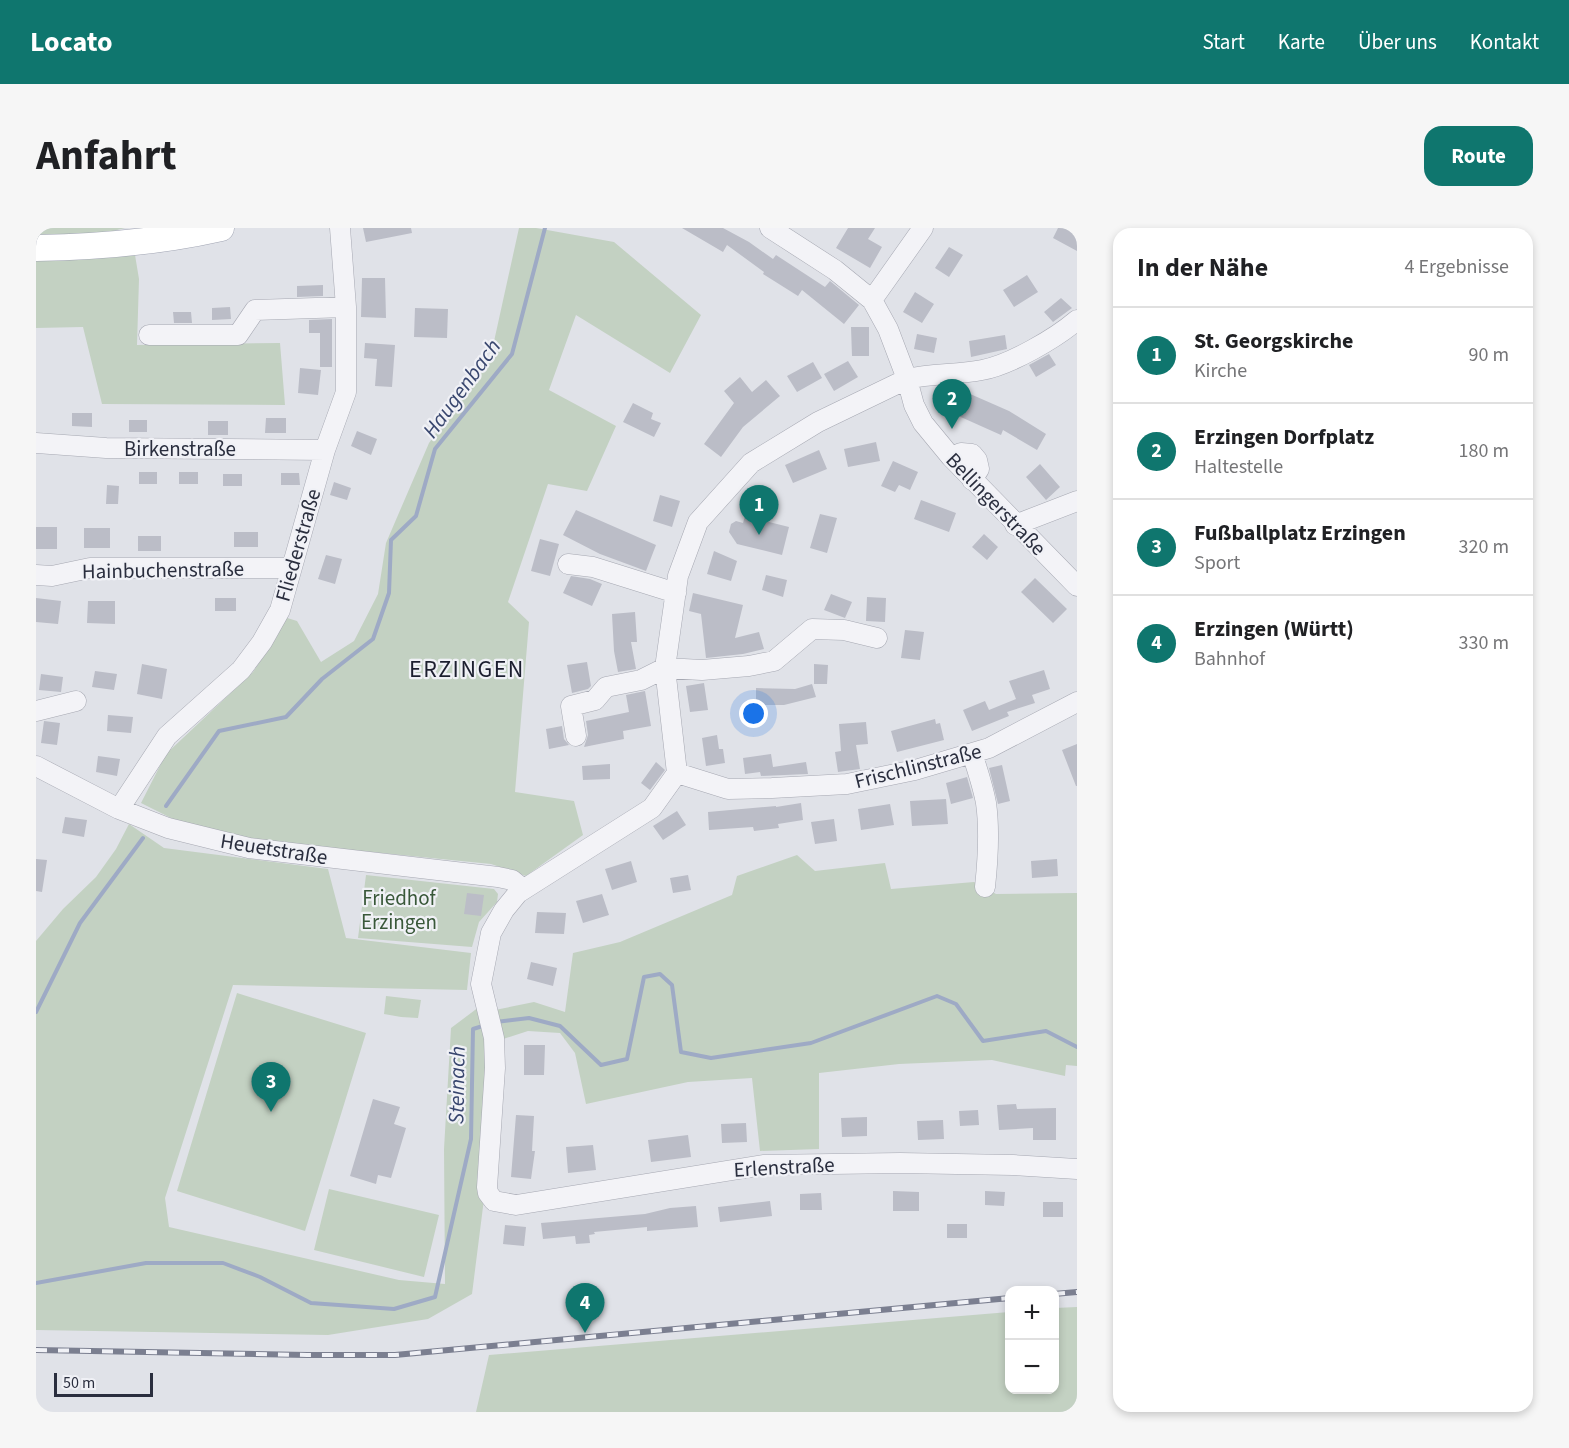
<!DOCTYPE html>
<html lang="de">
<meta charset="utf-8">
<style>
body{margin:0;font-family:"Source Sans 3",sans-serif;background:#f6f6f6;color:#202124}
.controls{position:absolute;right:18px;bottom:18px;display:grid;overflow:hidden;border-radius:12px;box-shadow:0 3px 9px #0003}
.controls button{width:54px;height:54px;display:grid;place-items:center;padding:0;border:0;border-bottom:2px solid #e0e0e0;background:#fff;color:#202124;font:30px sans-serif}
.scale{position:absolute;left:18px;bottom:15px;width:99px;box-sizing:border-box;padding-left:6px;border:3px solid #2a2e3e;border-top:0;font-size:16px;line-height:21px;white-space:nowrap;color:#2a2e3e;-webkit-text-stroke:4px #f0f1f6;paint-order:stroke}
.you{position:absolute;left:718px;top:486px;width:21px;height:21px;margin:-15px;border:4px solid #fff;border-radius:50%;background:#1a73e8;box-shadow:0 0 0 9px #1a73e833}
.badge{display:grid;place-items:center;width:39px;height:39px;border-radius:50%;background:#0f766e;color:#fff;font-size:20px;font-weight:700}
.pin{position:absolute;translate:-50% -50px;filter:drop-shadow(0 2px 3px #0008)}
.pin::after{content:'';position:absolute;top:32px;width:21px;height:18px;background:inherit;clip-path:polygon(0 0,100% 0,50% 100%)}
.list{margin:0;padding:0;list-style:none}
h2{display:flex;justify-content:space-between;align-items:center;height:78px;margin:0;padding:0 24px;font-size:26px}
h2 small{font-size:20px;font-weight:400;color:#757577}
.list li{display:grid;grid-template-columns:39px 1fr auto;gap:18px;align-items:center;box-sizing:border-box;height:96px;padding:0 24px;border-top:2px solid #e0e0e0}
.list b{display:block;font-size:22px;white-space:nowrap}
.list p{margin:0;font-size:20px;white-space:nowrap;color:#757577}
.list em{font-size:20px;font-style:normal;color:#757577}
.map{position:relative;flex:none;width:1041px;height:1184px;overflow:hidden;border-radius:18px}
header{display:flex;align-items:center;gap:36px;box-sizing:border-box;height:84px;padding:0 30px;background:#0f766e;color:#fff}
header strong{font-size:28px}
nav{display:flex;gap:33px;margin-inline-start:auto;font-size:21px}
.intro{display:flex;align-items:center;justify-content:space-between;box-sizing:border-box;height:144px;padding:0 36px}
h1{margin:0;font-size:42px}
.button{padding:15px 27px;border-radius:18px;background:#0f766e;color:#fff;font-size:21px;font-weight:700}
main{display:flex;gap:36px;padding:0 36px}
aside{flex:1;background:#fff;border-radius:18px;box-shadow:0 3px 9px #0003}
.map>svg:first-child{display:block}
</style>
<header>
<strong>Locato</strong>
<nav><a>Start</a><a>Karte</a><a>Über uns</a><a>Kontakt</a></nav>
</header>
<div class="intro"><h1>Anfahrt</h1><a class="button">Route</a></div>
<main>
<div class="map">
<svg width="1041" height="1184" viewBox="0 0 1041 1184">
<rect width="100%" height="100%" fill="#e0e2e8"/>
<path fill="#c3d1c2" d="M0 0H89L54 9H0Z
M483 0H500L578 14 665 87 634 145 540 87 513 162 580 198 551 263 512 256 472 374 493 394 479 564 538 573 547 607 490 648 455 636 206 611 143 594 105 575 130 526 217 444 240 410 248 389 261 393 285 434 318 413 342 366 350 315 393 215 455 127Z
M99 27 103 51 101 117 244 115 249 177 66 176 47 99 0 100V33Z
M93 596 128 620 292 641 310 710 435 725 431 762 197 757 129 970 133 999 363 1052 409 1056 408 921 415 800 443 779 452 811 448 971 436 1066 392 1091 292 1107 0 1102V713L27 681 60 649 80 621Z
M761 627 779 643 849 635 855 661 938 654 960 666 1041 665V838L1030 837 1029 848 956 832 863 836 783 845V921L724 923 716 850 652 854 550 876 539 825 524 805 492 803 467 811 459 782 498 774 529 784 537 725 584 714 696 667 701 648Z
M330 647 458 661 462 666 461 674 443 694 436 719 322 710Z
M201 765 330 805 269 1003 141 963Z
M350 768 385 772 382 790 365 789 348 786Z
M293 961 403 987 388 1049 278 1022Z
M1041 1079V1184H440L453 1127 973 1084 974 1162H1018L1019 1080Z"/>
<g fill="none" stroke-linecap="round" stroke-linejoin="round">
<path stroke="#9eaac5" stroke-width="4" d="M130 578 183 503 250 489 286 451 337 411 353 365 355 312 380 288 399 221 476 126 509 0
M0 784 44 695 107 610
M460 794 493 790 524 798 565 837 591 831 608 749 624 746 636 757 645 824 675 830 775 815 901 768 920 776 947 813 1010 803 1041 819
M0 1055 110 1035H187L224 1049 275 1075 358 1081 399 1069 435 911 437 801 450 797"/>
</g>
<path fill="#bbbdc7" d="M327 0H375L376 5 330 14Z
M646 0H687L713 14 737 31 740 27 789 59 794 53 823 77 808 96 766 62 762 68 727 46 728 44 691 17 687 24Z
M812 0H839L832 11 846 19 834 40 800 20Z
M1022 0H1033L1041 4V23L1017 10Z
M913 19 927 27 913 49 899 40Z
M991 47 1002 64 978 79 967 62Z
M326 50H349L350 90 325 89Z
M287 57V68L261 69V58Z
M879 64 898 76 886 95 867 84Z
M1025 70 1036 80 1017 94 1008 84Z
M194 79 195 91 176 92V80Z
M379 80 412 81 411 110 378 109Z
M137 84H155L156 95H138Z
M296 91V139H284V105H273V92Z
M815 99H833V128H816Z
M881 106 901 110 898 125 878 121Z
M969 107 971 121 935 129 933 113Z
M329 115 359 117 356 159 339 158 341 131 328 130Z
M1013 126 1020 137 1000 149 993 137Z
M812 133 822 149 798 163 788 146Z
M777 134 786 150 761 164 751 148Z
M264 140 285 142 282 167 262 165Z
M704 149 716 164 730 152 744 168 707 199 685 229 668 216 698 175 688 163Z
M907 158H916L973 183 1010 206 1001 222 967 202 965 207 918 186 921 179 902 170Z
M597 175 617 185 615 191 625 195 618 209 587 194Z
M36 185H56V199L36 198Z
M230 190H250V205H229Z
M93 192H111V204H93Z
M172 193H192V207H172Z
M321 203 341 211 335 227 315 218Z
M840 214 844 233 812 239 808 221Z
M783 222 791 241 757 255 749 237Z
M857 233 882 244 874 262 863 257 859 264 845 258Z
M1004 236 1024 259 1010 272 990 249Z
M103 244H121V256H103Z
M143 244H162V256H143Z
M245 245H263L264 257H245Z
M187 246H206V258H187Z
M298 254 315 260 311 272 294 267Z
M71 257 83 258 82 276H70Z
M624 267 644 273 636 299 617 293Z
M885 272 920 285 913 304 878 291Z
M540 282 620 317 610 343 564 326 527 307Z
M784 286 801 290 791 325 774 320Z
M709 288 753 299 746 327 701 316 693 304 695 296 700 293 707 295Z
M0 299H21V321H0Z
M48 300H74V320H48Z
M198 304H222V319H198Z
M948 306 962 319 951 332 936 319Z
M102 308H125V323H102Z
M504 311 523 316 514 348 495 343Z
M678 323 701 333 695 353 671 346Z
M290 327 306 331 299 356 282 351Z
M730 347 751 352 747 369 726 362Z
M535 348 554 351 566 356 556 378 527 365Z
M999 350 1031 381 1017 395 985 364Z
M657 365 707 377 699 410 723 404 728 421 707 426 670 430 665 386 653 383Z
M795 366 816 374 809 390 788 382Z
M831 369 850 370 849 394 830 393Z
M0 370 25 373 22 396 0 394Z
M179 370H200V383H179Z
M52 373H79V396L51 395Z
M599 384 601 414H595L600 441 582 444 578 423 576 386Z
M869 402 888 404 884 432 865 430Z
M551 434 555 458 552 461 536 465 531 437Z
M106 436 131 441 126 471 101 466Z
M778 436 792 437 791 456H778Z
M1008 442 1014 461 996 467 999 475 971 484 973 488 936 503 927 482 949 473 953 482 980 471 973 453Z
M59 443 81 446 78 462 56 459Z
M5 446 27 449 25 464 3 462Z
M668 455 672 482 654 484 650 458Z
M776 456 780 469 748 477H720V460L759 461Z
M609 463 615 498 587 503 588 511 548 519 552 507 550 493 593 484 590 467Z
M72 487 97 489 95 505 71 503Z
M899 491 900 496 904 495 908 512 861 524 855 503Z
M8 493 24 495 21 517 5 515Z
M830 494 832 516 820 517 824 541 802 544 799 524 805 523 803 496Z
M526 498 528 511 533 517 513 521 510 501Z
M681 507 683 521H687L689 535 670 538 666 510Z
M1041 516V558H1040L1026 522Z
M735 526 737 539 770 534 772 546 725 548 724 544 709 546 707 530Z
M62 528 84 531 81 548 60 544Z
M620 534 629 542 614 562 605 555Z
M574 536V551L547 552 546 538Z
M966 537 974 573 962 576 953 540Z
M931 549 937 570 915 576 910 555Z
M910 571 912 596 876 598 874 573Z
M765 575 767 592 742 596 743 600 718 603 717 599 673 602 672 584 740 578V579Z
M854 576 858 597 825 602 822 581Z
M641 583 650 597 627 612 617 598Z
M29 589 51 592 48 609 26 605Z
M798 591 801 613 779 616 775 594Z
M0 631 11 632 6 664 0 663Z
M1021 631 1022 648 996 650 995 633Z
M595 633 601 654 576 662 569 641Z
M652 647 655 662 637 665 634 650Z
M431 665 448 667 445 688 428 686Z
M566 666 573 687 547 695 540 673Z
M501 684 530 685 528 706 499 705Z
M495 734 521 740 517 758 491 751Z
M488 817H509L508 847H488Z
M337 871 364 879 358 896 370 900 355 950 342 947 340 956 314 948Z
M980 876 981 881 1020 880V912H997V900L963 902 961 877Z
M942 882 943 897 924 898 923 883Z
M480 887 498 888 496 923H499L495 951 475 949Z
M831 889V908L806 909 805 890Z
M907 892 908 911 882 912 881 893Z
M710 895 711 914 686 915 685 896Z
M652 907 655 929 615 934 612 912Z
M557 917 560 942 532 945 530 919Z
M857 963 883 964V983H857Z
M949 963 969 964 968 978 949 977Z
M785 965 786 982H764V966Z
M734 973 736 988 684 994 682 979Z
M1007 974H1027V989H1007Z
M660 978 662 999 611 1003V999L558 1004 559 1006 553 1007 554 1015 540 1016 539 1008 507 1011 505 995 609 986 634 980Z
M911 996H931V1010H911Z
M469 997 490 999 488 1018 467 1016Z"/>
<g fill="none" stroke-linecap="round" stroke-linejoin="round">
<g stroke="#a6a8b2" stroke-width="21">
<path id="minor" d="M734 0 799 42 836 72 852 101 871 151 878 177 887 195 915 229 1041 358
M836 72 887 0
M1041 92C1020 110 974 137 946 142 921 147 896 145 871 151L782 194 715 235 662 294 642 348 629 440 641 545 616 580 482 665 468 682 455 705 445 756 458 810 459 840 451 959 452 965 458 973 480 977 727 937 864 935 977 937 1041 941
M113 107H202L219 82 310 79
M0 215 70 220 289 222
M915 229 925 225 936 226 941 232 943 241 936 252
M979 297 1041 273
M532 336 557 339 640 365
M0 347 16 348 54 340H255
M0 483 40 473
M540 508 535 478 559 472 570 459 605 452 629 440 666 442 713 438 738 433 776 401 808 402 841 410
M936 525C941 541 947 558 950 575 954 603 952 631 949 659
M0 538 83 581 132 600 213 620 462 649 476 652 487 661
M641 545 692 561 736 560 811 556 879 542 953 520 1041 474
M83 581 131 508 205 442 226 414 244 382 289 222 310 164V79L304 0"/>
</g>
<g stroke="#a1a5b3" stroke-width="27">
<path id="major" d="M0 20C64 19 123 14 185 0"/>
</g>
<use href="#minor" stroke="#f3f3f7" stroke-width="20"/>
<use href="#major" stroke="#fff" stroke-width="26"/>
<g stroke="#7b7f90" stroke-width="6">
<path id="rail" d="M1018 1066 1041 1064
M0 1122 271 1127H359L974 1070"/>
</g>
<use href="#rail" stroke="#f0f1f6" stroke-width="4" stroke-dasharray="11" stroke-linecap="butt"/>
</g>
<g text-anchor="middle" stroke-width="4.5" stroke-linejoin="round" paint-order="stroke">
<g font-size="21" fill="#2a2e3e" stroke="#f0f1f6">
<text x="144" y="228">Birkenstraße</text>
<text transform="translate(960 276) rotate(46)" y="7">Bellingerstraße</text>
<text transform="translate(262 317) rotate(-74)" y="7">Fliederstraße</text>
<text transform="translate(127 342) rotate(-1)" y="7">Hainbuchenstraße</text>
<text transform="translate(882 538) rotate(-14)" y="7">Frischlinstraße</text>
<text transform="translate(238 621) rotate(9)" y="7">Heuetstraße</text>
<text transform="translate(748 939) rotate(-3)" y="7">Erlenstraße</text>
</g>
<g font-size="21" fill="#395839" stroke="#f0f1f6">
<text x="363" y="677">Friedhof<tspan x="363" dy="24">Erzingen</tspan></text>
</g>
<g font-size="22" font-style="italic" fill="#38466e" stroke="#f0f1f6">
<text transform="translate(425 160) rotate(-54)" y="8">Haugenbach</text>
<text transform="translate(420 857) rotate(-89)" y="8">Steinach</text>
</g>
<g font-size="24" letter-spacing="1.5" fill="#1c1f2f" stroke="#f0f1f6">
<text x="431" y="449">ERZINGEN</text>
</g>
</g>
</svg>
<div class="controls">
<button>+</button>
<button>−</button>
</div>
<div class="scale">50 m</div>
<div class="you"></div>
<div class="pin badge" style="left:723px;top:307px">1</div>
<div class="pin badge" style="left:916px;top:201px">2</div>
<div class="pin badge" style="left:235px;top:884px">3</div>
<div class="pin badge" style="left:549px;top:1105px">4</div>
</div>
<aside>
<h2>In der Nähe<small>4 Ergebnisse</small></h2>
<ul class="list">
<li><span class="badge">1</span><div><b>St. Georgskirche</b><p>Kirche</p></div><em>90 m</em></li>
<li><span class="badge">2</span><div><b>Erzingen Dorfplatz</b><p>Haltestelle</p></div><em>180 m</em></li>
<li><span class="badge">3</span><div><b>Fußballplatz Erzingen</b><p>Sport</p></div><em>320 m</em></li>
<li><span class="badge">4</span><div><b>Erzingen (Württ)</b><p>Bahnhof</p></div><em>330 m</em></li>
</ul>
</aside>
</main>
